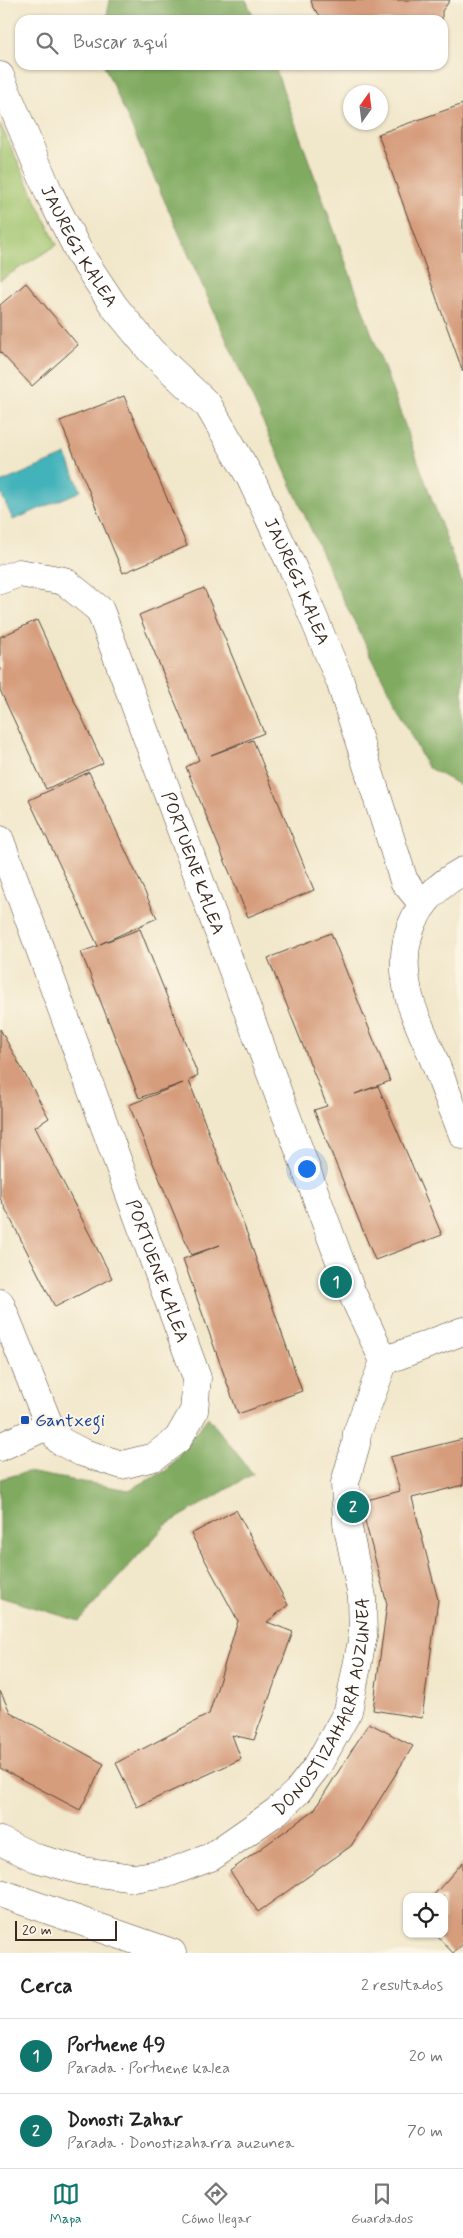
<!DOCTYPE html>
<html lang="es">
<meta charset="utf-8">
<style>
body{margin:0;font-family:Mynerve,sans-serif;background:#f6f6f6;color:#222}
.controls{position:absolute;right:15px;bottom:15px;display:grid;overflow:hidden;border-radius:10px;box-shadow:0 1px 4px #0004}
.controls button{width:45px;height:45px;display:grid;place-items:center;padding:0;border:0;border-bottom:1px solid #e0e0e0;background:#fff;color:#222;font:25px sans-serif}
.compass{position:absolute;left:343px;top:85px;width:45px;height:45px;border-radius:50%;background:#fff;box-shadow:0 1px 4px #0004;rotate:14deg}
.scale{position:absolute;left:15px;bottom:12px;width:102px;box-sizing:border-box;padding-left:5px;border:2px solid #3b2a1e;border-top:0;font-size:14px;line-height:18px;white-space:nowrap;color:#3b2a1e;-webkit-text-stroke:4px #fcf5e5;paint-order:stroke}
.you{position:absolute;left:306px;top:1168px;width:18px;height:18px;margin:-12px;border:4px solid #fff;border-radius:50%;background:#1a73e8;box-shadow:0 0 0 8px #1a73e833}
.badge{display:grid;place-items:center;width:32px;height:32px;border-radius:50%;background:#0f766e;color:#fff;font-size:16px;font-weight:700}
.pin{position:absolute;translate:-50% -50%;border:2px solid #fff;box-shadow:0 1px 5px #0006}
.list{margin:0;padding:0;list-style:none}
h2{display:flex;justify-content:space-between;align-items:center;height:65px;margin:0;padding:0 20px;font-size:21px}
h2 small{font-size:16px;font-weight:400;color:#767676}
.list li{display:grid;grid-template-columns:32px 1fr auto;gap:15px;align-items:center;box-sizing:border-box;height:75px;padding:0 20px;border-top:1px solid #e0e0e0}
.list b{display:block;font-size:19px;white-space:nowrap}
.list p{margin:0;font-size:16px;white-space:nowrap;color:#767676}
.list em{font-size:16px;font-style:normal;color:#767676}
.icon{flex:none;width:28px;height:28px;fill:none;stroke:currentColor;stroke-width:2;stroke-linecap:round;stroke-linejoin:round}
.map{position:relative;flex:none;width:463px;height:1953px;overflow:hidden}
.search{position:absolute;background:#fff;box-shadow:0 1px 4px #0004;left:15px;right:15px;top:15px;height:55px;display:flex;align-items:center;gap:12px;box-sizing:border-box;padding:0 18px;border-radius:15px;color:#767676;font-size:19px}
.sheet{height:215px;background:#fff}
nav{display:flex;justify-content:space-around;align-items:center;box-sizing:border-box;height:70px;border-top:1px solid #e0e0e0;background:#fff;font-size:14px;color:#767676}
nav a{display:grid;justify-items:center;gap:2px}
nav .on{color:#0f766e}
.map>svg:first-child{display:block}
</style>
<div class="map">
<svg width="463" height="1953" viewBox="0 0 463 1953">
<rect width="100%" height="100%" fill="#fcf5e5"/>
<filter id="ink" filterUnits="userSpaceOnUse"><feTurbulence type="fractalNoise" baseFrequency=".02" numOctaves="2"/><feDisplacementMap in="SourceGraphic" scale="10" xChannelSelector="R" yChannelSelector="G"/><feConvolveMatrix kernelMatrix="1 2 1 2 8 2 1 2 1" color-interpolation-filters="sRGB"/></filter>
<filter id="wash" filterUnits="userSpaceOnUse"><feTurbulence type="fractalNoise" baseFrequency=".0096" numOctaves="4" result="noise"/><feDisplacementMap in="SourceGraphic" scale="20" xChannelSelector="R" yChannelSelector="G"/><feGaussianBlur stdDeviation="1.12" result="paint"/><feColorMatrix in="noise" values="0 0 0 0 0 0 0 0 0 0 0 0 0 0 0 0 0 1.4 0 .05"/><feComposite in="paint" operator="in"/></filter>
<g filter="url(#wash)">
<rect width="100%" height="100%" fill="#f1e7cb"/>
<path fill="#a0c46e" stroke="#6e7746" d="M0 124 57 245 0 280Z"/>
<path fill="#80aa61" stroke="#5e6a40" d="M110 0H246L255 20H106Z
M104 65H274L463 585V787L427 767 334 581Z
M208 1417 253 1474 166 1525 79 1621 0 1597V1479L27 1472 129 1490 167 1470Z"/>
<path fill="#42b2bb" stroke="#3e6e6c" d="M66 455 81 491 13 520 0 491V483Z"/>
<g id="blocks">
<path fill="#d69d7d" d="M311 0H450L442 11V20H325L313 8Z
M463 104V372L378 134Z
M26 283 78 345 32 386 0 352V305Z
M124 396 187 546 123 573 60 421Z
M204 588 264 733 211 755 253 740 314 890 248 917 186 767 199 760 139 615Z
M37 620 103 763 46 789 0 690V637Z
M89 772 157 918 100 944 140 929 198 1075 189 1081 248 1236 302 1391 238 1414 183 1259 220 1245 191 1255 129 1105 183 1083 139 1098 81 952 98 946 29 800Z
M331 933 390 1081 355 1094 378 1086 442 1235 375 1260 314 1110 327 1106 268 958Z
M0 1029 49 1118 35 1127 112 1278 55 1307 0 1198Z
M463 1439V1485L412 1498 438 1600 422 1718 373 1710 387 1604 360 1502 400 1491 390 1457Z
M236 1510 288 1605 267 1622 293 1632 254 1740 232 1735 241 1759 137 1807 116 1763 209 1714 238 1621 191 1534Z
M0 1691 10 1712 104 1764 80 1810 0 1768Z
M369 1723 413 1746 351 1846 258 1912 230 1871 314 1810Z
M463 1862V1944L453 1953 435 1934H444V1897H432Z"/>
</g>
</g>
<g filter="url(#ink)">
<use href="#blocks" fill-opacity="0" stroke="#564638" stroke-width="1"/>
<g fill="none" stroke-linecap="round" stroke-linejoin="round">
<g stroke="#564638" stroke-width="29">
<g id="minor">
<path id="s1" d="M0 76 49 193 81 256 114 306 151 351 208 405 250 477 295 573 340 681 404 881 422 903"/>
<path id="s2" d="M0 580 19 573 64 581 100 610 351 1291 384 1361"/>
<path id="s3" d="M0 840 197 1378 194 1411 178 1439 154 1457 122 1465 81 1452 60 1441 49 1425 0 1303"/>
<path d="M463 871C412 899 395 944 410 1000 415 1017 423 1034 430 1050 441 1078 452 1107 463 1135"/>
<path d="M0 1447 49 1425"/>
<path id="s4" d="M0 1841 36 1858 83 1871 134 1878 171 1872 211 1857 277 1811 297 1792 318 1765 348 1711 363 1636 362 1597 347 1523 345 1483 356 1444 357 1433 384 1361 463 1331"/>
<path d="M0 1893 172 1953"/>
</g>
</g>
<use href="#minor" stroke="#fff" stroke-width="28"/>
</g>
</g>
<rect fill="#1a4fb4" stroke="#fcf5e5" stroke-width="2" x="20" y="1415" width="10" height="10" rx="2.5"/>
<g text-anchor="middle" stroke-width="4" stroke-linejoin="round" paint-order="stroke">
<g font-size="18" fill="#3b2a1e" stroke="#fcf5e5">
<text dy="6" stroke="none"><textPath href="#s1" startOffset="188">JAUREGI KALEA</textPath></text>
<text dy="6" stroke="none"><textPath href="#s1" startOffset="592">JAUREGI KALEA</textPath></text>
<text dy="6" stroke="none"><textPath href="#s2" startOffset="382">PORTUENE KALEA</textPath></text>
<text dy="6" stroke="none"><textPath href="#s3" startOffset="459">PORTUENE KALEA</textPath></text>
<text dy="6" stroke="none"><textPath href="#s4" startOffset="419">DONOSTIZAHARRA AUZUNEA</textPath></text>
</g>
<g font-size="18" fill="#164399" stroke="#fcf5e5" text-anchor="start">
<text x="35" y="1426">Gantxegi</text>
</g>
</g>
</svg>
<div class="controls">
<button><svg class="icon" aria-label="locate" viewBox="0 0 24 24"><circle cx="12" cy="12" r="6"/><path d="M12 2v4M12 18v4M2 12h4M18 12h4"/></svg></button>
</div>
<svg class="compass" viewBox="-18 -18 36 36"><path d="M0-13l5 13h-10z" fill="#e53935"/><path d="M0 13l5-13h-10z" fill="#767676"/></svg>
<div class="scale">20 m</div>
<div class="you"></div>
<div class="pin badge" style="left:336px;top:1282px">1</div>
<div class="pin badge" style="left:353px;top:1507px">2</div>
<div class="search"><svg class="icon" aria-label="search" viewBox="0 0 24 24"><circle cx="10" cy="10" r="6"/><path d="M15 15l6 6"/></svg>Buscar aquí</div>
</div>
<section class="sheet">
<h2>Cerca<small>2 resultados</small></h2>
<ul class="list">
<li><span class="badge">1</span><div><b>Portuene 49</b><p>Parada · Portuene kalea</p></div><em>20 m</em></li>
<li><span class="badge">2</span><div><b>Donosti Zahar</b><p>Parada · Donostizaharra auzunea</p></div><em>70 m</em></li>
</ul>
</section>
<nav>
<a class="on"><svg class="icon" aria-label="map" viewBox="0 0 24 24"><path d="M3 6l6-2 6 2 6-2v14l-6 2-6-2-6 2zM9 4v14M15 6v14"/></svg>Mapa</a>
<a><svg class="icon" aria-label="directions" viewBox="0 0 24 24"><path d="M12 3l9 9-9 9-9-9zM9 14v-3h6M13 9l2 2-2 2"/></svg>Cómo llegar</a>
<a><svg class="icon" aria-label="saved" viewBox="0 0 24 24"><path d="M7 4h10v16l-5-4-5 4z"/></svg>Guardados</a>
</nav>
